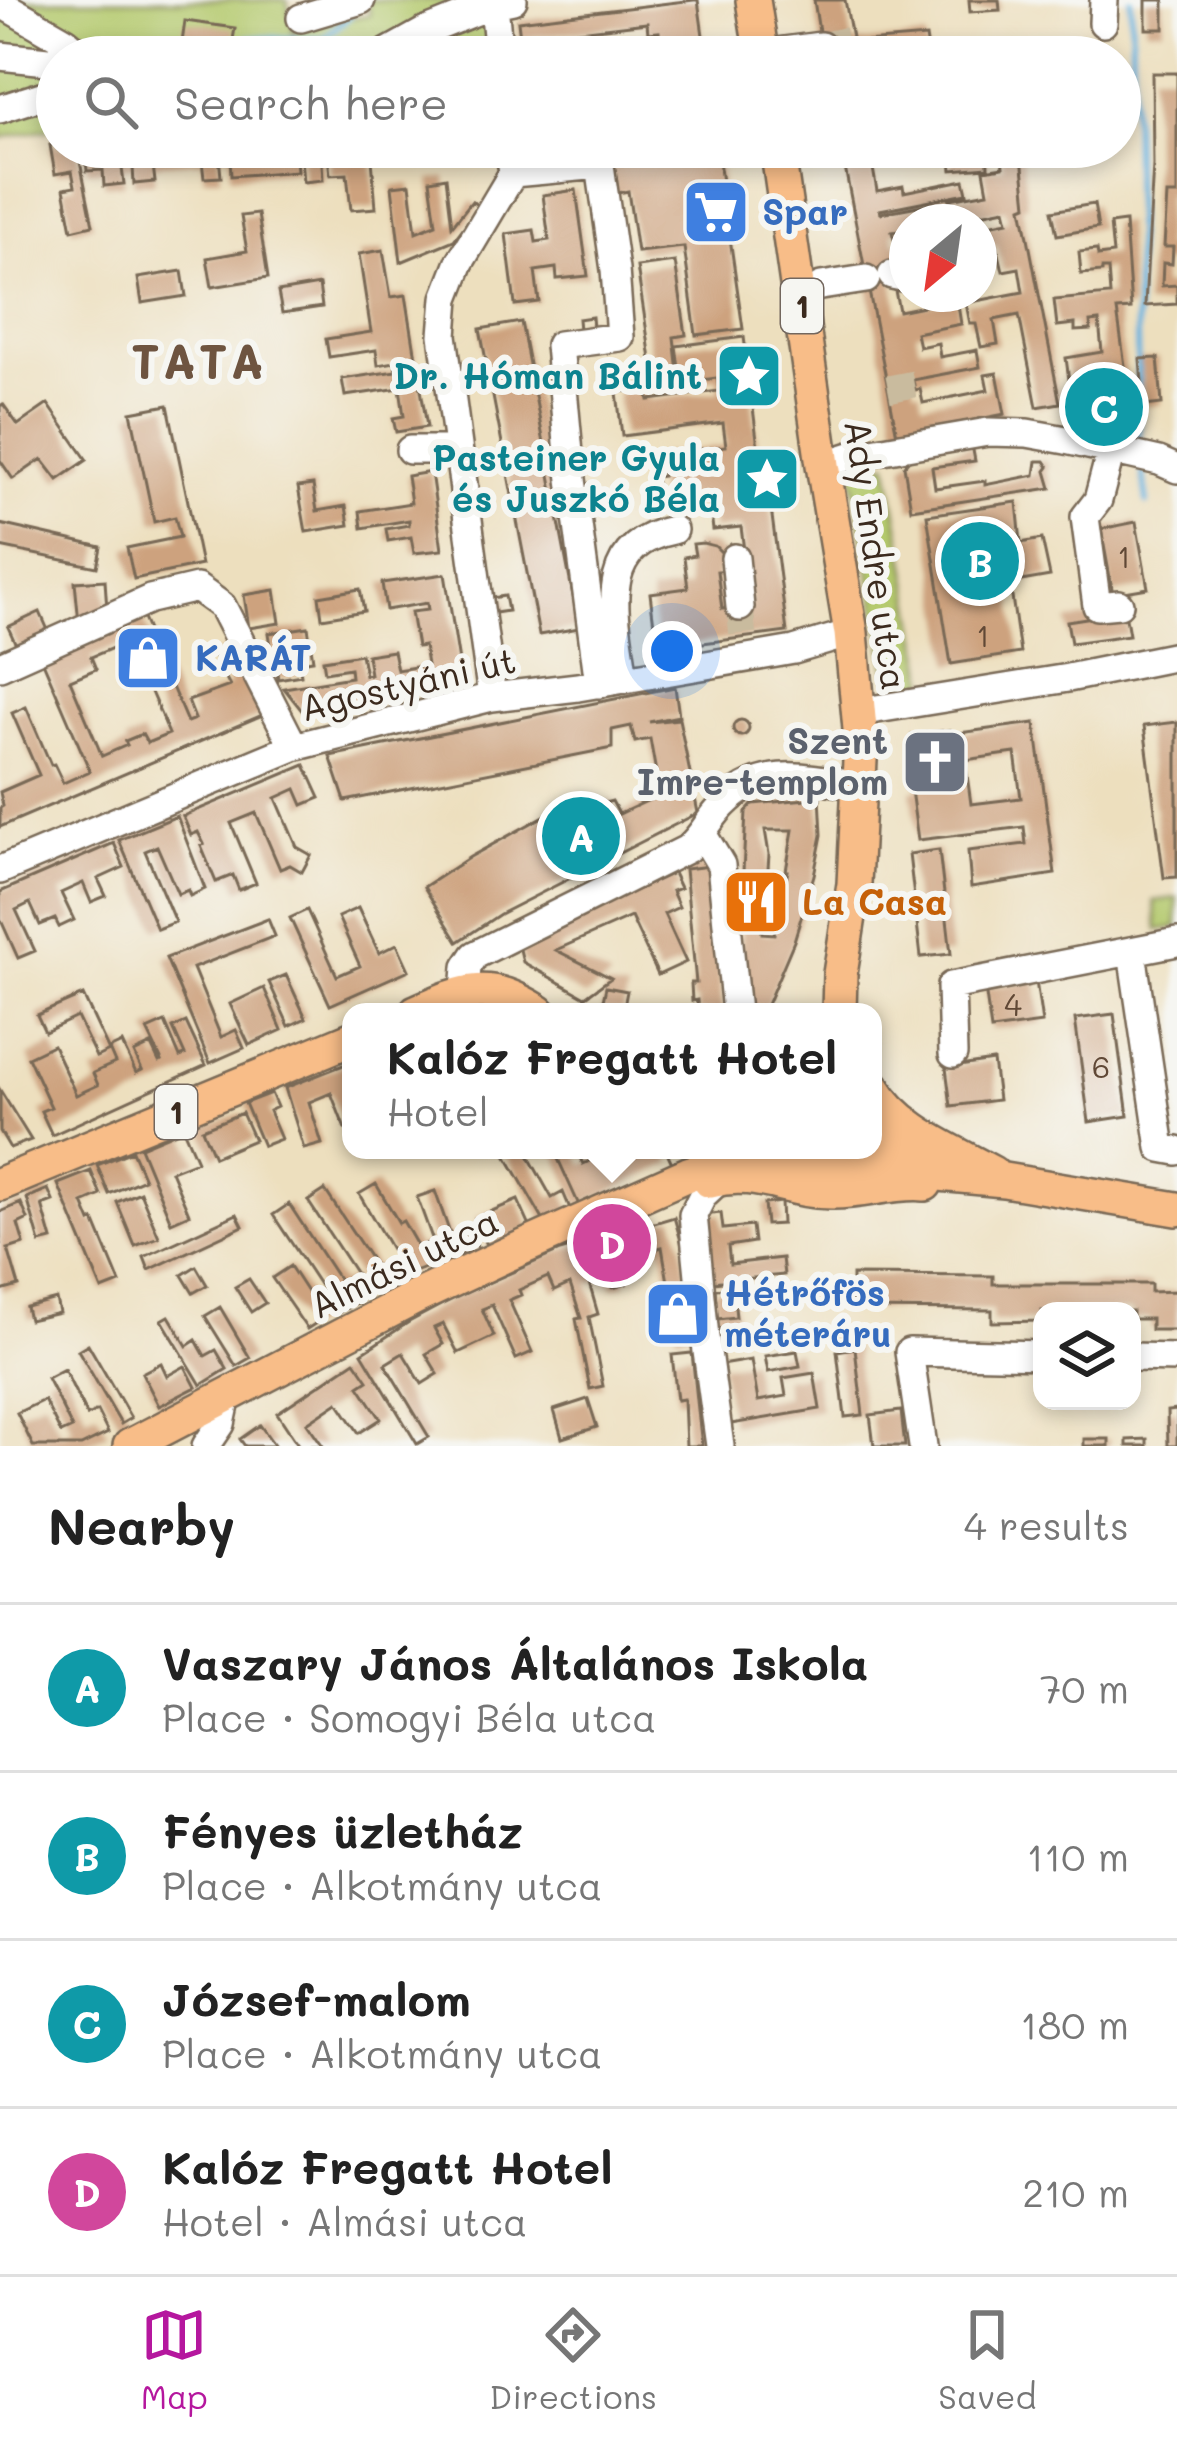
<!DOCTYPE html>
<meta charset="utf-8">
<style>
body{margin:0;font-family:Mali,sans-serif;background:#f2f2f2;color:#222}
.controls{position:absolute;right:36px;bottom:36px;display:grid;overflow:hidden;border-radius:24px;box-shadow:0 6px 18px #0003}
.controls button{width:108px;height:108px;display:grid;place-items:center;padding:0;border:0;border-bottom:3px solid #e0e0e0;background:#fff;color:#222;font:60px sans-serif}
.compass{position:absolute;left:889px;top:204px;width:108px;height:108px;border-radius:50%;background:#fff;box-shadow:0 6px 18px #0003;rotate:209deg}
.you{position:absolute;left:672px;top:651px;width:42px;height:42px;margin:-30px;border:9px solid #fff;border-radius:50%;background:#1a73e8;box-shadow:0 0 0 18px #1a73e833}
.badge{display:grid;place-items:center;width:78px;height:78px;border-radius:50%;background:#b5179e;color:#fff;font-size:39px;font-weight:700}
.pin{position:absolute;translate:-50% -50%;border:6px solid #fff;box-shadow:0 3px 12px #0006}
.popup{position:absolute;left:342px;top:1003px;width:540px;height:156px;box-sizing:border-box;display:grid;place-content:center;border-radius:24px;background:#fff;filter:drop-shadow(0 3px 9px #0005);font-size:39px;white-space:nowrap;color:#767676}
.popup b{font-size:45px;color:#222}
.popup::after{content:'';position:absolute;left:50%;top:100%;margin-left:-24px;border:24px solid transparent;border-top-color:#fff}
.list{margin:0;padding:0;list-style:none}
h2{display:flex;justify-content:space-between;align-items:center;height:156px;margin:0;padding:0 48px;font-size:51px}
h2 small{font-size:39px;font-weight:400;color:#767676}
.list li{display:grid;grid-template-columns:78px 1fr auto;gap:36px;align-items:center;box-sizing:border-box;height:168px;padding:0 48px;border-top:3px solid #e0e0e0}
.list b{display:block;font-size:45px;white-space:nowrap}
.list p{margin:0;font-size:39px;white-space:nowrap;color:#767676}
.list em{font-size:39px;font-style:normal;color:#767676}
.icon{flex:none;width:66px;height:66px;fill:none;stroke:currentColor;stroke-width:2;stroke-linecap:round;stroke-linejoin:round}
.map{position:relative;flex:none;width:1177px;height:1446px;overflow:hidden}
.search{position:absolute;background:#fff;box-shadow:0 6px 18px #0003;left:36px;right:36px;top:36px;height:132px;display:flex;align-items:center;gap:30px;box-sizing:border-box;padding:0 42px;border-radius:66px;color:#767676;font-size:45px}
.sheet{height:828px;background:#fff}
nav{display:flex;justify-content:space-around;align-items:center;box-sizing:border-box;height:168px;border-top:3px solid #e0e0e0;background:#fff;font-size:33px;color:#767676}
nav a{display:grid;justify-items:center;gap:6px}
nav .on{color:#b5179e}
.map>svg:first-child{display:block}
</style>
<div class="map">
<svg width="1177" height="1446" viewBox="0 0 1177 1446">
<rect width="100%" height="100%" fill="#f6f6f2"/>
<filter id="ink" filterUnits="userSpaceOnUse"><feTurbulence type="fractalNoise" baseFrequency=".00833" numOctaves="2"/><feDisplacementMap in="SourceGraphic" scale="24" xChannelSelector="R" yChannelSelector="G"/><feConvolveMatrix kernelMatrix="1 2 1 2 8 2 1 2 1" color-interpolation-filters="sRGB"/></filter>
<filter id="wash" filterUnits="userSpaceOnUse"><feTurbulence type="fractalNoise" baseFrequency=".004" numOctaves="4" result="noise"/><feDisplacementMap in="SourceGraphic" scale="48" xChannelSelector="R" yChannelSelector="G"/><feGaussianBlur stdDeviation="2.7" result="paint"/><feColorMatrix in="noise" values="0 0 0 0 0 0 0 0 0 0 0 0 0 0 0 0 0 1.4 0 .05"/><feComposite in="paint" operator="in"/></filter>
<g filter="url(#wash)">
<rect width="100%" height="100%" fill="#eddfbe"/>
<path fill="#b4c96d" stroke="#787a46" stroke-width="3" d="M0 0H287L297 57H57V127L0 138Z
M367 0H485L493 57H301L294 26 370 15Z
M888 463 927 684 905 687 888 676 853 477 856 469Z
M1177 898V927L1158 930 1154 901Z"/>
<g fill="none" stroke-linecap="round" stroke-linejoin="round">
<path stroke="#66b3df" stroke-width="6" d="M1131 0 1139 446
M248 38 322 39 350 16
M1142 465 1147 503"/>
</g>
<g id="blocks">
<path fill="#cda27e" fill-rule="evenodd" d="M694 0H698L706 57H670V53L654 55 652 40H660L659 32 648 33 647 23 520 38 518 21Z
M814 0H845L853 43 926 37 929 57H823Z
M969 0H999L1000 10 970 12Z
M1146 0H1164V29H1146Z
M185 21 235 28 230 57H180Z
M550 39 552 50 567 48 568 57H522L520 42Z
M1152 73H1177V195H1167L1164 247H1173L1172 264 1163 263 1162 286 1177 285V304L1145 306 1153 165Z
M57 144V147H77L93 225 72 230 64 188 75 186 72 171 55 174 50 145Z
M85 147H295L297 171 231 176 230 156H219L221 177 204 178 202 161 153 165 155 182 134 184 133 167 122 168 124 184 104 186 103 170 87 171Z
M300 147H321L323 180 303 182Z
M327 147H371L376 208 351 210 347 174 330 175Z
M393 147H421V151L393 153Z
M532 147H585L587 160 534 166Z
M689 147H717L743 329 696 335 684 247 637 252 628 191 613 194 608 158Z
M841 147H908L871 157 877 191 903 186 904 192 964 180 967 193 880 210 881 213 934 203 930 222H907V230L892 232 895 243 907 241V262L890 265 899 311 957 299 961 324 916 333 919 347 938 343 940 357 977 350 980 367 913 380 915 390 920 389 923 403 988 390 985 375 997 373 1005 414 897 435Z
M1001 147H1021L1027 205 1022 207 1060 403 1037 407 1019 315 994 320 998 344 981 347 976 324H970L966 303 1023 292 1019 268 1003 271 997 245 979 248V227L1008 221 1005 209 965 217 950 199 988 192 984 170 1003 167Z
M987 150 988 167 952 170 950 153Z
M446 177 452 226 472 201 479 207 454 240 401 262 392 186 410 184 416 232 436 224 430 180Z
M576 190 588 276 557 279 556 268 535 271 539 302 515 305 506 234 534 230 536 242 549 240 543 195Z
M1094 204 1098 228 1057 235 1052 211Z
M258 214 268 278 212 287 207 258 247 251 241 216Z
M1125 222 1131 309 1117 310 1126 373 1118 374 1125 429 1098 432 1096 415 1086 416 1084 400 1095 399 1092 377 1069 380 1066 358 1102 352 1099 321 1090 322 1091 330 1075 331V324L1057 326 1054 300 1110 295 1108 269H1102V272L1081 274 1079 252 1097 250 1098 256 1113 254 1110 224Z
M383 250 391 297 406 295 427 427 396 432 393 418 404 416 400 388 345 396 342 379 396 371 395 362 378 365 376 350 329 357 326 339 371 332 359 254Z
M675 262 686 335 674 337 678 372 666 374 667 384 650 387 646 366H652L637 267Z
M182 271 186 296 142 303 138 278Z
M319 285 322 307 282 313 278 292Z
M592 317 593 328 579 330 578 319Z
M521 322 579 628 539 635 480 329Z
M744 337 760 463 765 462 787 632 657 649 650 593 688 588 684 557 695 555 693 544 703 543 715 546 725 556 729 570 717 571 722 609 751 606 741 527 713 530 709 497 660 504 656 477 662 476 659 454 726 446 723 423 622 436 617 392 647 389 649 400 719 391 717 378 681 383 676 346Z
M1158 358 1162 404 1144 406 1140 359Z
M3 404 18 425 48 404 87 460 58 480 42 459 13 479 0 460V406Z
M168 405 201 565 134 579 127 548 180 537 175 517 154 522 131 412Z
M972 445 975 461 932 467 935 488 985 481V485L1035 475 1037 461H1045L1049 467 1046 471 1051 488 911 509 904 466 909 460Z
M431 472 442 550 414 553 411 537 388 541 386 529 409 525V520L362 528 360 511 411 503 407 476Z
M313 485 317 511 346 506 349 525 306 532 298 487Z
M1017 502 1021 543 1042 539 1050 576 1010 583 1020 653 951 664 927 515Z
M1136 522 1148 588 1113 594 1101 529Z
M0 524 101 547 97 567 0 547Z
M445 574 463 687 390 699 391 702 303 712 284 688 351 677 350 668 325 672 323 660 361 654 365 675 370 674 367 655 393 651 397 670 427 665 424 646 417 647 411 612 428 610 427 603 386 610 382 583Z
M105 580 107 610 79 623 75 582Z
M360 589 364 611 322 618 319 596Z
M275 590 280 623 249 628 244 595Z
M505 596 508 611 495 613 492 598Z
M40 612 51 637 19 651 8 627Z
M1125 612 1129 635 1071 643 1067 621Z
M141 614 187 722 195 719 188 701 230 686 214 655 233 645 265 714 0 827V808L3 806 0 792 39 775 12 713 26 707 51 765 54 764 63 783 90 771 41 657ZM129 641 169 734 147 743 142 734 125 741 127 745 102 756 70 680 96 669 91 657Z
M308 627 313 660 299 662 301 675 278 679 276 665 292 663 289 650 272 652 269 633Z
M675 687 679 716 649 722 679 719 698 813 500 914 458 942 424 887 470 857 564 805 568 813 612 801 619 814 660 795 650 739 635 742 631 726 612 730V748L345 801 330 756Z
M733 728a8 8 0 1 1 16 0a8 8 0 1 1-16 0Z
M1177 722V877L1164 878 1144 726Z
M1035 723 1055 874 971 887 968 851 1026 844 1024 827 918 840 911 790 919 789 912 735 950 730 951 734ZM1015 753 1021 798 971 804 965 760Z
M305 765 320 798 303 805 296 789 276 798 297 847 311 855 302 872 290 865 280 869 256 813 231 823 256 883 239 890 233 875 216 882 201 846 204 844 198 832 191 835 183 816Z
M808 792 820 796 822 835 814 875 794 941 766 1007 741 1005V912L746 812 753 804 806 799ZM765 830H793L786 871H788L774 934 762 933 761 911 765 912 769 854Z
M177 816 205 889 190 896 188 890 178 894 157 846 145 851 175 922 157 929 119 840Z
M114 843 124 867 98 879 106 896 91 902 83 883 61 893 74 920 59 927 55 919 40 925 30 903 16 910 35 951 18 958 0 918V892Z
M939 850 951 954 921 957 909 854Z
M710 866 723 1012H698L697 1000 692 1001 691 983H696L685 869Z
M673 873 680 888 672 891 679 907 664 914 686 962 658 975 631 917 556 950 611 978 585 997 523 962 519 945Z
M358 908 379 953 397 944 409 970 330 1005 290 918 307 910 337 976 360 966 338 917Z
M268 919 275 936 193 968 221 1037 236 1030 244 1048 210 1063 166 958Z
M286 975 306 1018 289 1026 269 982Z
M1036 981 1042 1023 991 1030 985 988Z
M606 987 627 991 623 1012 601 1010Z
M264 988 282 1030 249 1045 230 1004Z
M83 995 109 1051 96 1057 77 1017 45 1032 37 1015Z
M1114 1014 1128 1116 1089 1122 1075 1019Z
M165 1022 180 1057 185 1055 173 1028 186 1022 206 1065 52 1135 41 1111 51 1107 28 1057 53 1045 76 1095 98 1085 93 1073 115 1063 109 1049 122 1043 136 1073 142 1070 134 1053 151 1045 159 1062 162 1061 147 1030Z
M993 1061 998 1100 951 1106 946 1068Z
M351 1062V1079L347 1081 351 1092V1126L345 1129 331 1093 309 1102 322 1144 304 1149 285 1088Z
M0 1090 31 1140 10 1148 0 1131Z
M271 1093 277 1107 269 1111 281 1139 263 1146 245 1103Z
M242 1113 254 1140 214 1157 202 1129Z
M183 1129 197 1161 171 1171 189 1214 171 1222 140 1147Z
M503 1150H525L552 1198 563 1192 571 1211 545 1223Z
M554 1150H576L583 1164 615 1150H666L672 1163 579 1205Z
M132 1151 144 1179 109 1194 97 1165Z
M91 1171 101 1195 83 1203 91 1222 94 1220 120 1283 102 1290 58 1184Z
M376 1184 399 1223 403 1221 418 1247 433 1241 417 1197 435 1191 452 1239 472 1232 478 1249 406 1275 359 1194Z
M48 1189 53 1201 42 1205 52 1240 40 1243 27 1198Z
M325 1190 376 1267 388 1261 399 1280 370 1295 308 1201Z
M140 1192 159 1237 135 1246 117 1202Z
M518 1200 531 1229 488 1247 475 1218Z
M781 1202 782 1224 766 1225 764 1204Z
M21 1203 28 1219 18 1224 24 1244 8 1249 19 1286 1 1291 0 1212Z
M289 1204 341 1283 352 1277 364 1299 338 1313 273 1215Z
M721 1213 723 1229 752 1226 754 1242 728 1246 730 1264 782 1258 784 1275 711 1282 703 1215Z
M237 1214 243 1226 149 1270 144 1257Z
M674 1217 681 1241 696 1332 677 1335 662 1247 619 1260 626 1284 613 1288 609 1276 589 1283 598 1314 589 1317 603 1386 590 1389 576 1319 581 1318 570 1284 554 1291 548 1277 519 1290 521 1295 509 1300 532 1352 516 1359 492 1305 482 1309 494 1336 458 1353 443 1324 434 1328 443 1344 426 1354 438 1374 422 1384 403 1353 385 1364 429 1437 417 1444 362 1353 409 1322 454 1298 560 1251Z
M196 1266 207 1285 193 1293 182 1275Z
M290 1266 324 1318 307 1329 272 1278Z
M852 1275 993 1276V1284H1151V1292L1177 1291V1330H1151V1319H1132V1311H1042V1321L992 1322V1310L852 1309Z
M249 1279 265 1303 251 1312 235 1287Z
M733 1288 736 1317 717 1319 715 1289Z
M56 1299 59 1313 29 1320 26 1307Z
M220 1307 250 1358 236 1366 205 1316Z
M169 1316 187 1346 196 1340 205 1356 216 1350 227 1369 201 1385 162 1320Z
M88 1344 131 1418 121 1424 78 1350Z
M855 1348 863 1415 845 1417 837 1351Z
M797 1351 800 1366 768 1372 765 1356Z
M692 1353 699 1419 702 1446H686L684 1399 677 1400 672 1355Z
M751 1360 758 1401 786 1396 783 1378 814 1373 820 1409 731 1424 721 1365Z
M355 1361 368 1380 359 1386 381 1419 359 1433 338 1402 307 1423 323 1446H299L277 1413Z
M161 1363 167 1376 185 1366 196 1387 159 1406 142 1373Z
M64 1369 87 1416 97 1411 108 1433 81 1446H33L17 1413 44 1400 61 1433 72 1428 47 1378Z
M588 1399 597 1427 562 1438 554 1410Z
M1177 1410V1446H1168L1167 1411Z
M901 1411 905 1446H874L870 1415Z
M260 1425 275 1446H245L240 1439Z
M1084 1439H1109V1446H1084Z
M1147 1439V1446H1127V1440Z"/>
</g>
</g>
<g filter="url(#ink)">
<use href="#blocks" fill-opacity="0" stroke="#796956" stroke-width="3"/>
<g fill="none" stroke-linecap="round" stroke-linejoin="round">
<path stroke="#c9bb9e" stroke-width="27" stroke-dasharray="27 14" stroke-linecap="butt" d="M821 46 853 39
M888 389 914 384
M740 607 743 638"/>
<g stroke="#796956" stroke-width="32">
<path id="minor" d="M0 3 66 41 85 57
M494 4 499 57
M301 18 361 0
M1103 23 1104 0
M761 54 821 46
M0 56 57 62
M379 57 424 32 494 4 513 0
M0 109 57 91
M513 173 600 165 615 270 620 337 559 345 570 464 599 684
M892 275 907 278
M821 286 866 279
M410 450H457
M1111 451 1098 500 1085 517 1097 606 1119 604
M823 465 854 455 988 432 1027 433 1066 440 1159 461 1177 469
M735 558 740 607
M0 666 150 599 197 588 222 606 294 747
M624 679C617 620 592 546 673 530
M492 697 443 335 446 298 460 262 513 173 509 147
M858 712 1068 678 1177 656
M703 835 721 865 736 1012
M0 870 294 747 492 697 578 687 794 650 851 633
M1132 952 1161 1148 1177 1151
M465 992 467 967 475 955 687 849C703 835 705 826 717 812 757 763 806 776 860 787
M953 1054 951 986 1177 942
M1132 1357 1177 1358
M206 1446 221 1424 227 1396
M720 1446 705 1337 693 1215 703 1195 721 1178
M923 1446 909 1352 1042 1355"/>
</g>
<g stroke="#796956" stroke-width="38">
<path id="major" d="M753 0 762 57
M777 147 823 465 851 633 861 740 854 884 840 974 839 1012
M416 1012C468 989 488 980 539 1012
M873 1087C898 1130 951 1150 992 1173
M873 1132 890 1142 929 1155
M788 1150 798 1160 809 1165 859 1160 882 1162 939 1174 1004 1180 1177 1209
M710 1181C757 1168 786 1192 831 1192 863 1193 893 1181 925 1184
M0 1184 351 1039
M130 1446 414 1298 508 1254 688 1174 751 1153 789 1152"/>
</g>
<use href="#minor" stroke="#fff" stroke-width="27"/>
<use href="#major" stroke="#f8bd88" stroke-width="33"/>
</g>
</g>
<defs>
<g id="supermarket-square" transform="scale(3.45)"><rect x="-9" y="-9" width="18" height="18" rx="4" fill="#3f7fe0" stroke="#f6f6f2"/><path d="M-6-5.5h2.5l.6 2H6L4.5 2H-2.5L-4.4-4H-6ZM-1.5 3.2a1.3 1.3 0 1 0 .1 0ZM3 3.2a1.3 1.3 0 1 0 .1 0Z" fill="#fff"/></g>
<g id="sight-square" transform="scale(3.45)"><rect x="-9" y="-9" width="18" height="18" rx="4" fill="#0f9aa8" stroke="#f6f6f2"/><path d="M0-6L1.8-2.2L6-1.7L2.9 1.2L3.7 5.4L0 3.3L-3.7 5.4L-2.9 1.2L-6-1.7L-1.8-2.2Z" fill="#fff"/></g>
<g id="shop-square" transform="scale(3.45)"><rect x="-9" y="-9" width="18" height="18" rx="4" fill="#3f7fe0" stroke="#f6f6f2"/><path d="M-5-2.5h2.3a2.7 3.5 0 0 1 5.4 0H5L5.5 6h-11ZM-1.5-2.5h3a1.5 2.3 0 0 0-3 0Z" fill="#fff"/></g>
<g id="church-square" transform="scale(3.45)"><rect x="-9" y="-9" width="18" height="18" rx="4" fill="#6b7280" stroke="#f6f6f2"/><path d="M-1.2-6h2.4v3.5h3.3v2.4h-3.3V6h-2.4V-.1h-3.3v-2.4h3.3Z" fill="#fff"/></g>
<g id="restaurant-square" transform="scale(3.45)"><rect x="-9" y="-9" width="18" height="18" rx="4" fill="#e8710a" stroke="#f6f6f2"/><path d="M-5-6h1v4h1v-4h1v4h1v-4h1v5L-1.5 .5V6h-2V.5L-5-1ZM5-6V6H3V1.5H1.5Q1.5-4 5-6Z" fill="#fff"/></g>
</defs>
<g fill-rule="evenodd">
<use href="#supermarket-square" x="716" y="212"/>
<use href="#sight-square" x="749" y="376"/>
<use href="#sight-square" x="767" y="479"/>
<use href="#shop-square" x="148" y="658"/>
<use href="#church-square" x="935" y="762"/>
<use href="#restaurant-square" x="756" y="902"/>
<use href="#shop-square" x="678" y="1314"/>
</g>
<g text-anchor="middle" stroke-width="12" stroke-linejoin="round" paint-order="stroke">
<g font-size="30" fill="#604836">
<text x="1124" y="568">1</text>
<text x="983" y="647">1</text>
<text x="1013" y="1016">4</text>
<text x="1101" y="1078">6</text>
</g>
<g fill="#f6f6f2" stroke="#73675e" stroke-width="3">
<rect x="781" y="279" width="42" height="54" rx="9"/>
<rect x="155" y="1085" width="42" height="54" rx="9"/>
</g>
<g font-size="33" font-weight="bold" fill="#3b2a1e">
<text x="802" y="318">1</text>
<text x="176" y="1124">1</text>
</g>
<g font-size="36" font-weight="bold" fill="#366cbe" stroke="#f6f6f2" text-anchor="start">
<text x="762" y="225">Spar</text>
<text x="195" y="671">KARÁT</text>
<text x="724" y="1306">Hétrőfös<tspan x="724" dy="41">méteráru</tspan></text>
</g>
<g font-size="36" font-weight="bold" fill="#0d838f" stroke="#f6f6f2" text-anchor="end">
<text x="702" y="389">Dr. Hóman Bálint</text>
<text x="720" y="471">Pasteiner Gyula<tspan x="720" dy="41">és Juszkó Béla</tspan></text>
</g>
<g font-size="36" fill="#3b2a1e" stroke="#f6f6f2">
<text transform="translate(876 555) rotate(82)" y="13">Ady Endre utca</text>
<text transform="translate(408 684) rotate(-13)" y="13">Agostyáni út</text>
<text transform="translate(404 1263) rotate(-26)" y="13">Almási utca</text>
</g>
<g font-size="36" font-weight="bold" fill="#5b616d" stroke="#f6f6f2" text-anchor="end">
<text x="888" y="754">Szent<tspan x="888" dy="41">Imre-templom</tspan></text>
</g>
<g font-size="36" font-weight="bold" fill="#c56008" stroke="#f6f6f2" text-anchor="start">
<text x="802" y="915">La Casa</text>
</g>
<g font-size="48" font-weight="bold" letter-spacing="3" fill="#6e5440" stroke="#f6f6f2">
<text x="199" y="379">TATA</text>
</g>
</g>
</svg>
<div class="controls">
<button><svg class="icon" aria-label="layers" viewBox="0 0 24 24"><path d="M12 4l9 5-9 5-9-5zM3 14l9 5 9-5"/></svg></button>
</div>
<svg class="compass" viewBox="-18 -18 36 36"><path d="M0-13l5 13h-10z" fill="#e53935"/><path d="M0 13l5-13h-10z" fill="#767676"/></svg>
<div class="you"></div>
<div class="pin badge" style="left:581px;top:836px;background:#0f9aa8">A</div>
<div class="pin badge" style="left:980px;top:561px;background:#0f9aa8">B</div>
<div class="pin badge" style="left:1104px;top:407px;background:#0f9aa8">C</div>
<div class="pin badge" style="left:612px;top:1243px;background:#d1479c">D</div>
<div class="popup"><b>Kalóz Fregatt Hotel</b>Hotel</div>
<div class="search"><svg class="icon" aria-label="search" viewBox="0 0 24 24"><circle cx="10" cy="10" r="6"/><path d="M15 15l6 6"/></svg>Search here</div>
</div>
<section class="sheet">
<h2>Nearby<small>4 results</small></h2>
<ul class="list">
<li><span class="badge" style="background:#0f9aa8">A</span><div><b>Vaszary János Általános Iskola</b><p>Place · Somogyi Béla utca</p></div><em>70 m</em></li>
<li><span class="badge" style="background:#0f9aa8">B</span><div><b>Fényes üzletház</b><p>Place · Alkotmány utca</p></div><em>110 m</em></li>
<li><span class="badge" style="background:#0f9aa8">C</span><div><b>József-malom</b><p>Place · Alkotmány utca</p></div><em>180 m</em></li>
<li><span class="badge" style="background:#d1479c">D</span><div><b>Kalóz Fregatt Hotel</b><p>Hotel · Almási utca</p></div><em>210 m</em></li>
</ul>
</section>
<nav>
<a class="on"><svg class="icon" aria-label="map" viewBox="0 0 24 24"><path d="M3 6l6-2 6 2 6-2v14l-6 2-6-2-6 2zM9 4v14M15 6v14"/></svg>Map</a>
<a><svg class="icon" aria-label="directions" viewBox="0 0 24 24"><path d="M12 3l9 9-9 9-9-9zM9 14v-3h6M13 9l2 2-2 2"/></svg>Directions</a>
<a><svg class="icon" aria-label="saved" viewBox="0 0 24 24"><path d="M7 4h10v16l-5-4-5 4z"/></svg>Saved</a>
</nav>
